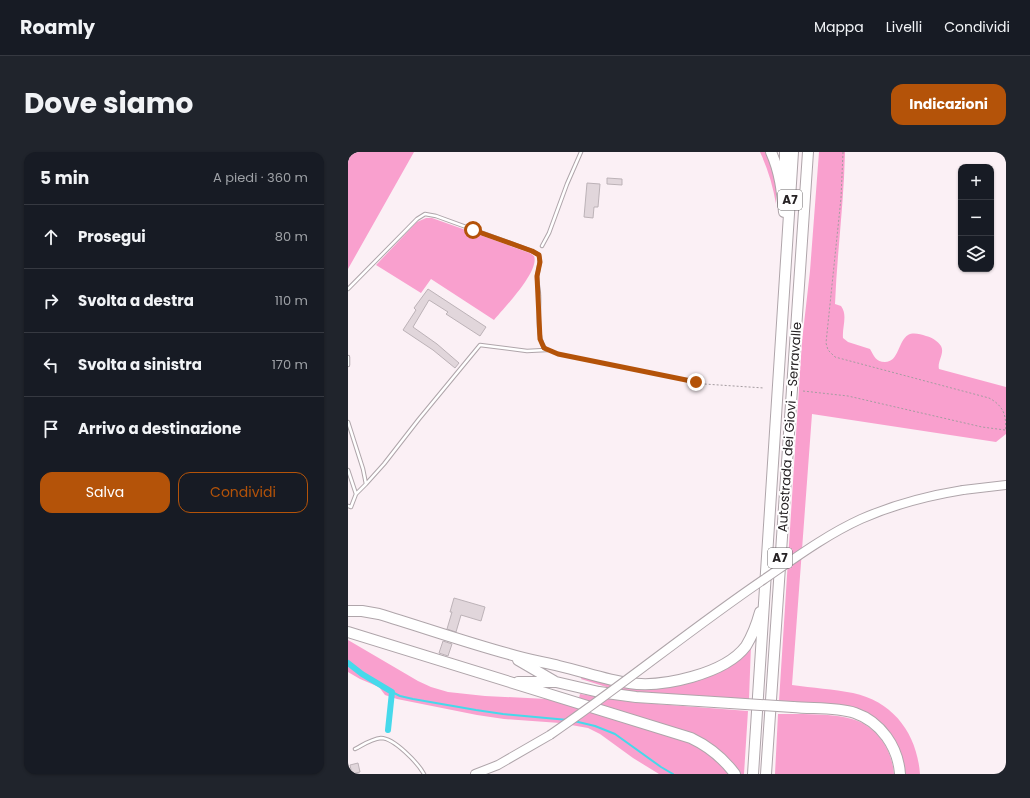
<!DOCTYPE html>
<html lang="it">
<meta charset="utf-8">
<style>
body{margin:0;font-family:Poppins,sans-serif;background:#20242c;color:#f1f3f6}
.controls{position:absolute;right:12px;top:12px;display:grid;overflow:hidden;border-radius:8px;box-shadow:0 1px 3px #0004}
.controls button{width:36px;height:36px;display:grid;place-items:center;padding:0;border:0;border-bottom:1px solid #363941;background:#171b24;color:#f1f3f6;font:20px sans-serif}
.stop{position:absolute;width:12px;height:12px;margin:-9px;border:3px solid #b45309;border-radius:50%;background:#fff}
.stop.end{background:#b45309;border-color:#fff;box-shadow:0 1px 4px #0008}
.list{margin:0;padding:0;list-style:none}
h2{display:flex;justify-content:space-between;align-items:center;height:52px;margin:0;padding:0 16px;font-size:17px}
h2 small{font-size:13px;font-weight:400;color:#9ea1a6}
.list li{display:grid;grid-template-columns:26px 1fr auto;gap:12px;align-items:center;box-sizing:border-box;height:64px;padding:0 16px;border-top:1px solid #363941}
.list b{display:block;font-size:15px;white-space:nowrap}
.list em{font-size:13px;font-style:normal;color:#9ea1a6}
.actions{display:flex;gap:8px;padding:12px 16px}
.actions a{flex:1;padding:9px 0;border:1px solid #b45309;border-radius:12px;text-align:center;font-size:14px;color:#b45309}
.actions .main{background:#b45309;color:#fff}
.icon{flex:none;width:22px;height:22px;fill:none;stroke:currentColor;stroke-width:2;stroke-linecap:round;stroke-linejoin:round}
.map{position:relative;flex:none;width:658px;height:622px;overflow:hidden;border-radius:12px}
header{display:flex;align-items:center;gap:24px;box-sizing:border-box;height:56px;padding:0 20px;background:#171b24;border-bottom:1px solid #363941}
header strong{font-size:19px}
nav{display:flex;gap:22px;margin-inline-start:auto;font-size:14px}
.intro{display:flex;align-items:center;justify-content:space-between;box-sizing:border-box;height:96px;padding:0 24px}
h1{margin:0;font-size:28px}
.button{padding:10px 18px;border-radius:12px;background:#b45309;color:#fff;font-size:14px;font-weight:700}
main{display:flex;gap:24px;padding:0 24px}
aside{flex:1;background:#171b24;border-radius:12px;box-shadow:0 1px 3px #0004}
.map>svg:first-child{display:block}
</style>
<header>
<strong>Roamly</strong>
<nav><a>Mappa</a><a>Livelli</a><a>Condividi</a></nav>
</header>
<div class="intro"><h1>Dove siamo</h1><a class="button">Indicazioni</a></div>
<main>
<aside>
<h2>5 min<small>A piedi · 360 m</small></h2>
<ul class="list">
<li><svg class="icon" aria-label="ahead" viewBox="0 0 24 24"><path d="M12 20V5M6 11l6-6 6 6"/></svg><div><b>Prosegui</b></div><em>80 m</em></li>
<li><svg class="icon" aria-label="right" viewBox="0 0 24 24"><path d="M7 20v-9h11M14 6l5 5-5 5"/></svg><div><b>Svolta a destra</b></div><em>110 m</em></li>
<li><svg class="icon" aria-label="left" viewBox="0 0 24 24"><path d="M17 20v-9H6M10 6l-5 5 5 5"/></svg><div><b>Svolta a sinistra</b></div><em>170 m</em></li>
<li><svg class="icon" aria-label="arrive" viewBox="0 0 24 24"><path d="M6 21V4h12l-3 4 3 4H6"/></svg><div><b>Arrivo a destinazione</b></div></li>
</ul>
<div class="actions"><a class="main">Salva</a><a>Condividi</a></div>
</aside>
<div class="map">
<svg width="658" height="622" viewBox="0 0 658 622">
<rect width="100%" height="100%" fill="#fbf0f5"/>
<path fill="#f9a0ce" d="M0 0H66L0 117Z
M412 0H418L428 28V52C425 34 420 17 412 0Z
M471 0H497C496 51 489 101 487 152L493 154C500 163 494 175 495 186L500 190 522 197C526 204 528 210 537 210 551 210 550 189 560 183 565 180 572 182 578 184 583 185 590 189 593 194 597 201 589 210 591 217L658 235V282L648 290 464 262 444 533C465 536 485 537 505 541 546 550 569 582 572 622H557L555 607 547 588 536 575 465 551 431 549 454 189 462 119Z
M78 66H84L182 101 186 104C192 119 156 156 146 168L83 127 73 141 28 113 69 70Z
M0 488 70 529 83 535 100 540 137 544 199 547 352 593 383 622H311L285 606 252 582 240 576 212 571 156 567 129 563 49 547 37 543 31 535 12 527 0 520Z
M403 493 401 547 289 541 271 539 233 527 235 523 336 531Z
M232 542 283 550 400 559 396 622H392C382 607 375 600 361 590L231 546Z
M430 562C452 562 483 561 504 567 529 574 544 597 546 622H427Z"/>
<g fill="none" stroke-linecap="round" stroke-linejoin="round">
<path stroke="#46d9eb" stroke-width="2" d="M44 540 52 544 65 547 128 558 155 562 220 568
M226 569 247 574 267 582 313 615 325 622"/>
<path stroke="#46d9eb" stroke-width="6" d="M0 511 14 522 44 540 40 578"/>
</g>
<path fill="#e1d6db" stroke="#bcb2b7" d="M259 26 274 27V33L259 32Z
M239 31 252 32 250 55H246L245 66 236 65Z
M80 137 138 175 132 184 98 162 100 160 81 148 65 175 89 192 111 211 107 216 85 198 55 178 68 158 66 156Z
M106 446 137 455 133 469 113 463 108 480 99 477 104 460H102Z
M95 489 104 492 100 504 91 501Z
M10 611 12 620 4 622 2 613Z"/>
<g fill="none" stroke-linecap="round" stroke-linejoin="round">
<g stroke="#afa5aa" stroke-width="4.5">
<path id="service" d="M194 94 201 81 219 32 233 0
M0 137 69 67 77 62 88 64 184 99 191 103C193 110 190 118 189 125 189 131 191 137 191 144 192 158 187 189 199 198
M0 205V213
M0 270 15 317 18 332
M0 318 8 342
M0 354 3 355 8 342 18 332 36 312 71 267 132 193 179 199 198 198
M7 597C15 593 23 587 33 586 46 586 70 611 76 622"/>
</g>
<g stroke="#afa5aa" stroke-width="10">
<path id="primary" d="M615 338 658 333
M127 622 150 613 202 583"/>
</g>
<g stroke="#afa5aa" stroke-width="12">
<path id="motorway" d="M423 0C432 20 434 39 436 60
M437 29V0
M0 459H14L31 462C74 475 117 490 161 502 177 507 194 510 211 514 234 519 257 528 281 531 314 536 377 522 398 494 404 484 409 471 412 460
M0 480 343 586C362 595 375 606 387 622
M170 508 206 529
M170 530H208L251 540 288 545 382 551
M445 555C465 557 488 555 507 561 533 570 550 595 552 622
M405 622 445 0
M418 622 460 0"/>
</g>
<path stroke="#a49ca0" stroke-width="1" stroke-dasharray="2 2" stroke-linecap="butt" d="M495 0 493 46 478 191 480 198 487 205 641 246C649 250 656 257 657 266 658 270 657 275 658 278
M204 200 356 232 416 236
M455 239 500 244 634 275 657 278"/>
<use href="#service" stroke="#fff" stroke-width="2.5"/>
<use href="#primary" stroke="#fff" stroke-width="8"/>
<use href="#motorway" stroke="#fff" stroke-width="10"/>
<g stroke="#afa5aa" stroke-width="10" stroke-linecap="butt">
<path id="primary-bridge" d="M202 583C275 533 343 477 415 428 447 406 478 383 513 367 547 352 578 344 615 338"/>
</g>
<g stroke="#afa5aa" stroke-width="12" stroke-linecap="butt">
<path id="motorway-bridge" d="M382 551 445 555"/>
</g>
<use href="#primary-bridge" stroke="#fff" stroke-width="8"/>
<use href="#motorway-bridge" stroke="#fff" stroke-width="10"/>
</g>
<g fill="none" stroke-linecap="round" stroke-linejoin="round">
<path stroke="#b45309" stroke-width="5" d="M125 78 184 99 191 103 192 110 189 124 192 187 196 196 210 202 348 230"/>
</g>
<g text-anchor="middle" stroke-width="4" stroke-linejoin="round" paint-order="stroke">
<g fill="#fff" stroke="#686566" stroke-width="1">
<rect x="430" y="38" width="24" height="20" rx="3"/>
<rect x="420" y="396" width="24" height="20" rx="3"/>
</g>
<g font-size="12" font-weight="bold" fill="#272325">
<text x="442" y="52">A7</text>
<text x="432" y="410">A7</text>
</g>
<g font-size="13" fill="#272325" stroke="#fff">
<text transform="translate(441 275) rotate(-86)" y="5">Autostrada dei Giovi - Serravalle</text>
</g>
</g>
</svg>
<div class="controls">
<button>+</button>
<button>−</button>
<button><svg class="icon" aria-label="layers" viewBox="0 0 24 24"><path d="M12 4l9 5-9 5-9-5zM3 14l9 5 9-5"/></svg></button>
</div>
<div class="stop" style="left:125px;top:78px"></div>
<div class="stop end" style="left:348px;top:230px"></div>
</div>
</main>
